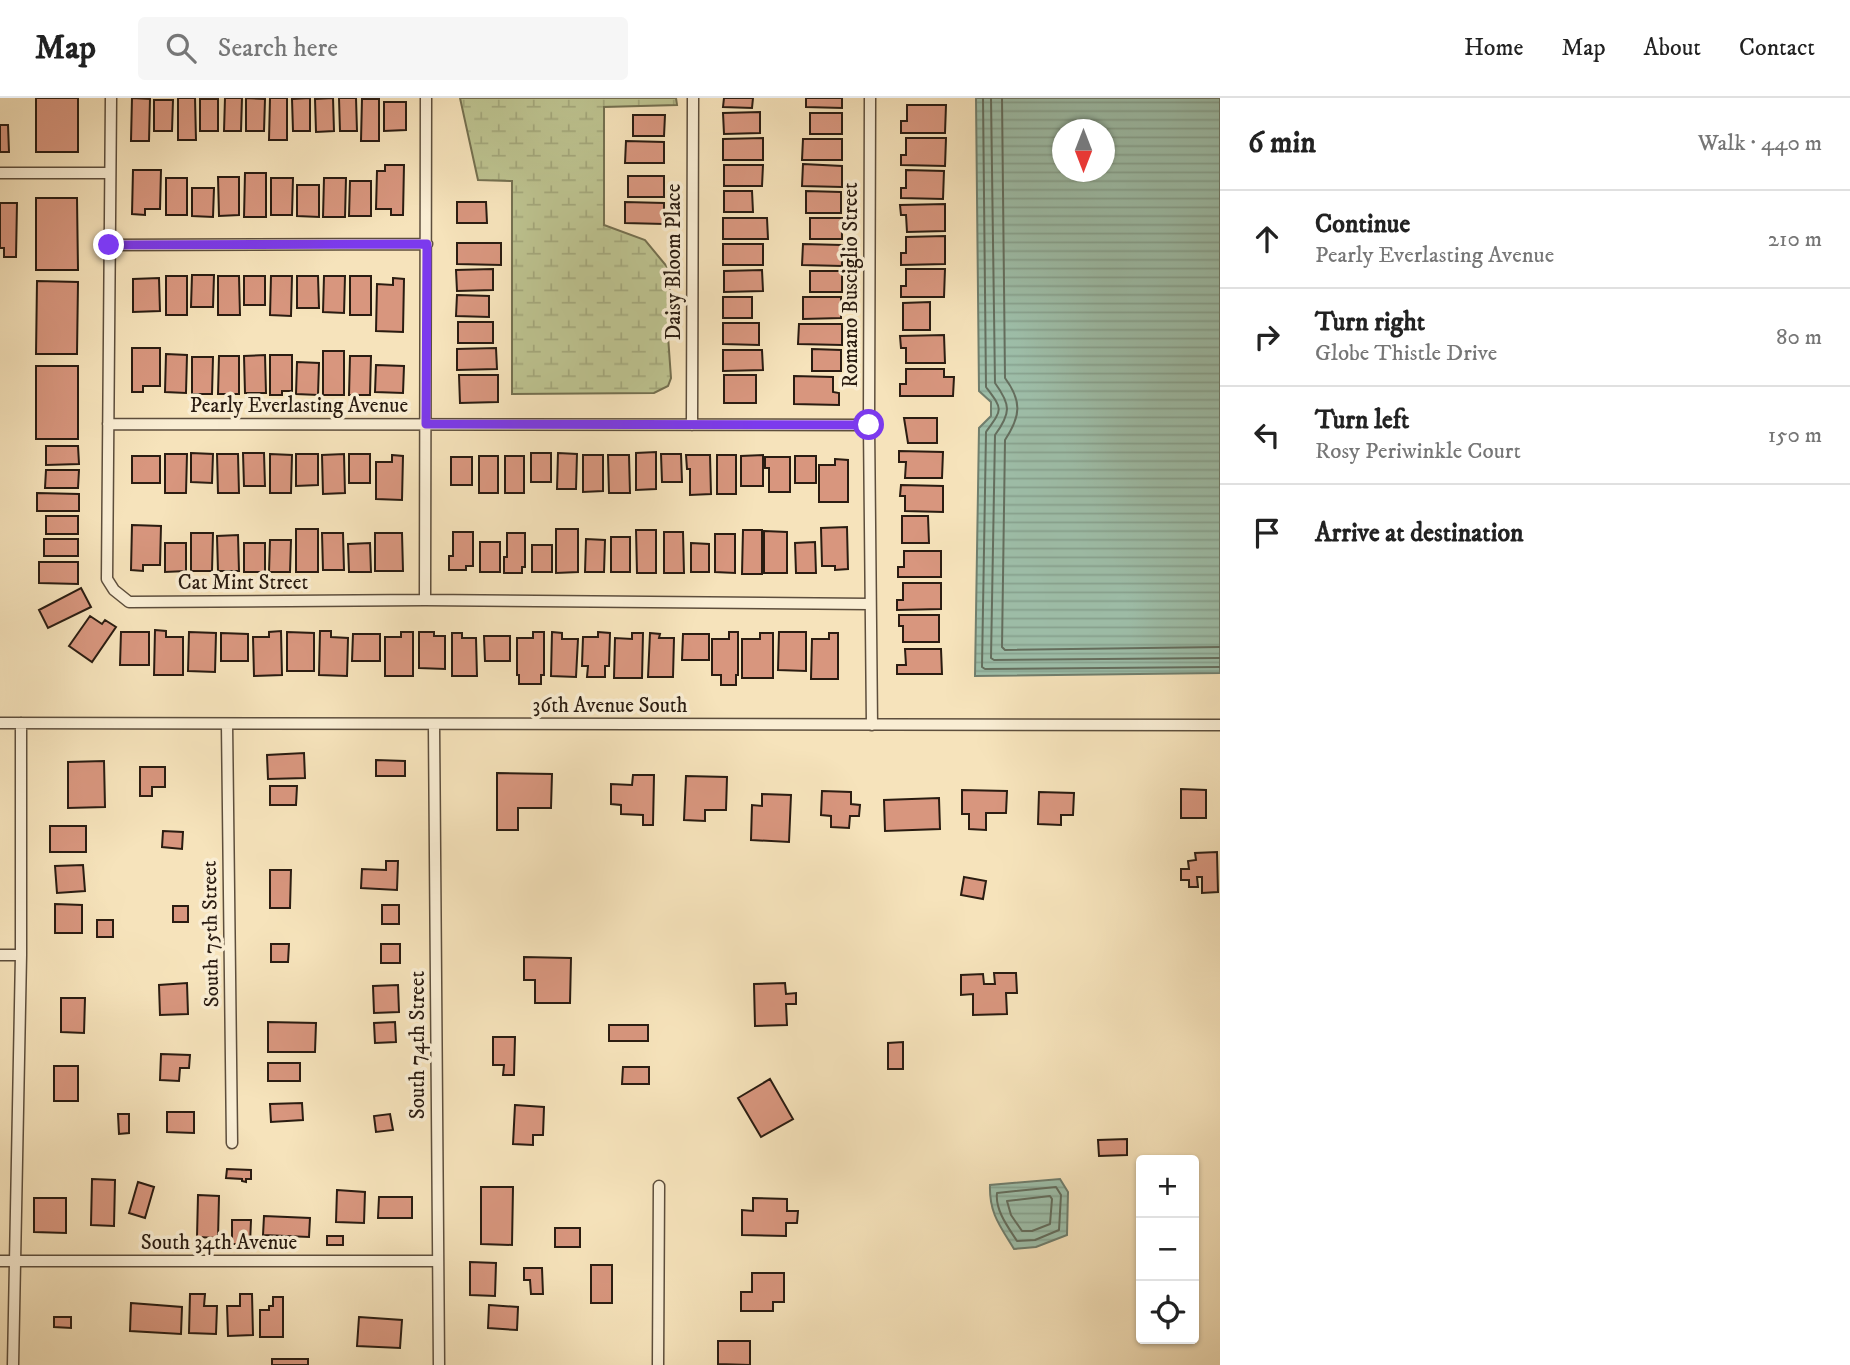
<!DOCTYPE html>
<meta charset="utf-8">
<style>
body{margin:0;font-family:"IM FELL DW Pica",serif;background:#f6f6f6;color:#222}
.controls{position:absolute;right:21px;bottom:21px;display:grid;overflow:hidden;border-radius:7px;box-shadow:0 2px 5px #0004}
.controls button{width:63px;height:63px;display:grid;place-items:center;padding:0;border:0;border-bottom:2px solid #e0e0e0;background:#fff;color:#222;font:35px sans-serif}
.compass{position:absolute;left:1052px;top:21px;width:63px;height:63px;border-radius:50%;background:#fff;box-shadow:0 2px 5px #0004;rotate:180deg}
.stop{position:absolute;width:21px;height:21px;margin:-16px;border:5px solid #7c3aed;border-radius:50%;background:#fff}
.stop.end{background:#7c3aed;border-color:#fff;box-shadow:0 2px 7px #0008}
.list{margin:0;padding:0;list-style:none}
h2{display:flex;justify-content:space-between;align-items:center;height:91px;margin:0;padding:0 28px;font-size:30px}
h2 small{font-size:23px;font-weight:400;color:#767676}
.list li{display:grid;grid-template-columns:46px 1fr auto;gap:21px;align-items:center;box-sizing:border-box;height:98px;padding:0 28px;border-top:2px solid #e0e0e0}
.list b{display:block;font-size:26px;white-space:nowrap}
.list p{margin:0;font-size:23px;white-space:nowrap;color:#767676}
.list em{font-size:23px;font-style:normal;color:#767676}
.icon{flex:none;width:38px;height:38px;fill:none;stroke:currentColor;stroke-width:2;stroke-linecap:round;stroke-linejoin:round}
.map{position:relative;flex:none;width:1220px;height:1267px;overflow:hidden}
header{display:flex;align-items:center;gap:42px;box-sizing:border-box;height:98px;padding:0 35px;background:#fff;border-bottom:2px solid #e0e0e0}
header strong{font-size:33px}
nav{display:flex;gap:38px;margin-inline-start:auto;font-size:24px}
.search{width:490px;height:63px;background:#f6f6f6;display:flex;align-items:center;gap:18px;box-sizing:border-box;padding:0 24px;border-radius:7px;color:#767676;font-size:26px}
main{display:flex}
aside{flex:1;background:#fff}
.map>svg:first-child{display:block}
</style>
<header>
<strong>Map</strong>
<div class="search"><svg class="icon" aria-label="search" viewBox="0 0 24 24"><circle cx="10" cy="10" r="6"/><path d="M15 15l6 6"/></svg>Search here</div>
<nav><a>Home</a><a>Map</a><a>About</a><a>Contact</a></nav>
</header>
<main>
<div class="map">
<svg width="1220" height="1267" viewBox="0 0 1220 1267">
<defs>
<pattern id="wetland-marsh" width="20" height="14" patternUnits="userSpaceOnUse" patternTransform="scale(1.75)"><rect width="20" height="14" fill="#bdc390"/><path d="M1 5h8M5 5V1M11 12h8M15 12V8" fill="none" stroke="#a3a77b"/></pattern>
<pattern id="water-rules" width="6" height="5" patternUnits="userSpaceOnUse" patternTransform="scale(1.75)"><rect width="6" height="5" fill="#9ebfaa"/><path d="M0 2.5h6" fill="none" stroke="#88a491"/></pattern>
</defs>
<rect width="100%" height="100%" fill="#f6e3bb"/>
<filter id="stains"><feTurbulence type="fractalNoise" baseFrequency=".00286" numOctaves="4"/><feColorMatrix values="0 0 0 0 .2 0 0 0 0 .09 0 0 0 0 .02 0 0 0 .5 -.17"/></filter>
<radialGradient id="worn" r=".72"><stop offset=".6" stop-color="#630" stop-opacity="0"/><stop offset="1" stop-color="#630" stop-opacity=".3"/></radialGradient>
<path fill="url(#wetland-marsh)" stroke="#747050" stroke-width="2" d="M460 0H676L677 7 604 9V127L645 142 668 170 671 207 668 238 671 280 668 288 654 295 512 296V83L478 82Z"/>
<path fill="url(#water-rules)" stroke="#707e6d" stroke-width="2" fill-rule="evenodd" d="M976 0H1220V575L975 578 979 330 991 318V304L979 293ZM1062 32H1104V74H1062Z
M1060 1081 1068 1094 1067 1137 1036 1149 1014 1151C1000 1128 989 1115 990 1087Z"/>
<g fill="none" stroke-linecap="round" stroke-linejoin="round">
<path stroke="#646e5e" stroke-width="2" d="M983 0 986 289C1003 312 1003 310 986 334L982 569 985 571 1220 569
M991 0 995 285C1011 307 1011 315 995 337L991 560 994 562 1220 560
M1002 0 1005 280C1022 303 1021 318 1005 342L1002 549 1005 552 1220 549
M1056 1089 1061 1097 1059 1132 1035 1142 1017 1143C1008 1129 995 1112 997 1095Z
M1050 1098 1052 1101 1050 1126 1032 1133H1022L1011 1117 1007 1103Z"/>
</g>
<path fill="#d8967e" stroke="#2a1c11" stroke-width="2" d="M36 0H78V54H36Z
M132 0 150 1 149 43H131Z
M178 0H195L196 42H178Z
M225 0H242L241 33H224Z
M246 0 265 1 264 33H246Z
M270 0H287V42H269Z
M310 0V33H293L292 1Z
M333 0 334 33 316 34 315 1Z
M339 0H356L357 33H340Z
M724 0H753L752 10 723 9Z
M806 0H842V10L806 9Z
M200 1H218V33H200Z
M362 1H379V43H361Z
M154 2H173L172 33H154Z
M384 4H406V32L384 33Z
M907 7H946L945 35H901V23H907Z
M760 14V35L724 36 723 15Z
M810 15H842V36H810Z
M633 17H665L664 38H633Z
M0 27H8L9 54H0Z
M763 40V62H723V41Z
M906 40H946L945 68 901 67V57H906Z
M803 41H842V62H802Z
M626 43 664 44V65H625Z
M803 66 842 68V89L802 88Z
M385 67H404L403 117H391V111H376L377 73H385Z
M724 67H763L762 88H724Z
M133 72H161L160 111H145V117L132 116Z
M906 72 944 73 943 101 901 100V90H906Z
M245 75H266V119H244Z
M628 78H664V99H628Z
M218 79H239V117L219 118Z
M166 80H187V117H166Z
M271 80H293L292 117H271Z
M324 80H346L345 119H323Z
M350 83H371V118H349Z
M297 87H319V119L297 118Z
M192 90H214L213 119 192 118Z
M724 93H752L753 114H724Z
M806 93 841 94V115H806Z
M36 100H77L78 172H36Z
M457 104H486L487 125H457Z
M625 104 664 105V126L625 125Z
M0 105H17L16 159H4V150H0Z
M945 106V133L907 134 906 117H901L900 107Z
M723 120H767L768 141H723Z
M810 120H842V141H810Z
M945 138V166L901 167V155H906V139Z
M457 145H501V167L457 166Z
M723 146H763V167H723Z
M803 146 842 147V168L802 167Z
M493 171V192L457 193 456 172Z
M906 171H945L944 199H901V188H906Z
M762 172 763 193 724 194V173Z
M810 173H842V194H810Z
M192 177H214L213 209H191Z
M166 178H187V217H166Z
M218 178H239L240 217H218Z
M244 178H265V207H244Z
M271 178H292L291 218 270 217Z
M297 178H318L319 210H297Z
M324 178H345L344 215 323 214Z
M350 178H371V217H350Z
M159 180 160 213 133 214V181Z
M393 180 404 181 403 234 376 233 377 186 393 187Z
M37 183 78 184 77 256H36Z
M457 197 489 198V219L456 218Z
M723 199H752V220H723Z
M803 199H841V220L803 221Z
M930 204V232H903V205Z
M458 224H493V245H458Z
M723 225H759V247L723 246Z
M799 226H842V247L798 246Z
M944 237 945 265H906V250H901L900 238Z
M132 250H160V288H143V294H132Z
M496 250 497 271 457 272V251Z
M812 251 841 252V273H812Z
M723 252H762L763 272 723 273Z
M323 253H344V297H323Z
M166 256 187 257 186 295 165 294Z
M265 257 266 295H245L244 258Z
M270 257H292V293H282V297H270Z
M219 258H239V296H218Z
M350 258H371L370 297H349Z
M192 259H213L212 296H192Z
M297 264 319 265 318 297 296 296Z
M376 267 404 268 403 295 375 294Z
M36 268H78V341H36Z
M906 271H944V279H954L953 298H900V286H906Z
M459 277H498V304L460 305Z
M724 277H756V305H724Z
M794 278 833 279V294L839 295V307L794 306Z
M904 320H937V345H908Z
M46 348H78L79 366 46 367Z
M899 353 943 354 942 380H905L906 364H899Z
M656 354V391L636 392V355Z
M191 355 213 356 212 385 191 384Z
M243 355H264L265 388H244Z
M531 355H551V384H531Z
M558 355 577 356 576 391H557Z
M165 356H187L186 395H165Z
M217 356H238L239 395H218Z
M270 356 292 357 291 395H270Z
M296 356H318V387L296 388Z
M344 356 345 395 323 396 322 357Z
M349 356H370V385H349Z
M661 356H681L682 384H662Z
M392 357 403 358 402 402 376 401V364H392Z
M583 357H603V393L583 394Z
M608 357H629L630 395H609Z
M686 357H710L711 396 690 397V371H687Z
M717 357H736V396H717Z
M763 357V388H741V358Z
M132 358H160V385H132Z
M479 358H498V395H479Z
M505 358H524V395H505Z
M795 358H816V385H795Z
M451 359H472V387H451Z
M765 359H790V394H769V370H765Z
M835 361 848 362V404H819V367H835Z
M46 372H79L78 390H45Z
M901 387 943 388V414L905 413V398H900Z
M37 395 79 396V413H37Z
M46 418H78V436H46Z
M902 418H928L929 445H902Z
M132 427 161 428 160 467H143V473L131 472Z
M847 429 848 471 835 472V468H822L821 430Z
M296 431H318V474H296Z
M556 431H578V474L556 475Z
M636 432H656V475H637Z
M743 432H762V476H742Z
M764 433 787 434V475H764Z
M453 434H473V468H466V472H449V458H453Z
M664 434H683L684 475H664Z
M191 435H213L212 473H191Z
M322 435H343L344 472H323Z
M375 435H402L403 473H375Z
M507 435H525V469H522V475H504V459H507Z
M715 436H735V475L715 474Z
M238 437 239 473H218L217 438Z
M611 439H630V474H611Z
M44 441H78V458H44Z
M586 441 605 442 604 474H585Z
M270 442H291L290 474H269Z
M480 444H500V474H480Z
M815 444 816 475H796L795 445Z
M165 445H186V473L165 474Z
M244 445H265V474H244Z
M370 445 371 474H349L348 446Z
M691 445 709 446V474H691Z
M532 447H552V474H532Z
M904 453H941V479H898V469H904Z
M39 464H78V486L39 485Z
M903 485H941V511L897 512V502H903Z
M81 490 91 509 48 530 39 512Z
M899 517H939V544H903V528H899Z
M90 518 102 526 105 522 116 529 92 564 69 548Z
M155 532 166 533V539H183V577H154Z
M281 533 282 577 254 578 253 539H269V534Z
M320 533H331V539L348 540 347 578 319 577Z
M121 534H149V567H120Z
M189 534 216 535 215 574 188 573Z
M287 534 314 535V573H287Z
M401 534H413V578H385V539H401Z
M419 534H434V538H445V571L419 570Z
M533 534H544V577H541V586H519V577H517V540H533Z
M552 534 562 535V541H578L576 579 551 578Z
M598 534 610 535 609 568H605V579H587L588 568H582L583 539H598Z
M729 534H738V577H736V587H721V577H712V541H729Z
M779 534H806V573L778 572Z
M221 535 248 536V563H221Z
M452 535H462V540H476L477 578H452Z
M632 535H643L642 580H614L615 540 632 541Z
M650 535 660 536 659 540H674L673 579H648Z
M760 535H773V580H742V541H760Z
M829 535H838V581H811L812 541H829Z
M353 536H380V563H352Z
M683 536H709V562H682Z
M484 538H510V563H485Z
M905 551H941L942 576H897V567H906Z
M304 655 305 680 268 681 267 657Z
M376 662 405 663V678H376Z
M104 663 105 709 68 710V664Z
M140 669H165V689H152V698H140Z
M497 675 552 676 551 710H518V732H497Z
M633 677H654L653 727H643V717L621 716V707L611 706V686L632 687Z
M686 678 727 679 726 712H705V723L684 722Z
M270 688H297L296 707H270Z
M1181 691 1206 692V720H1181Z
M962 692 1007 693 1006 715H986V732L969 731V716H962Z
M822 693 851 694V706L860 707 859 718H850L849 730 831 729V718L821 717Z
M1039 694 1074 695 1073 717H1061V727L1038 726Z
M762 696 791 697 789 744 751 742 752 707 762 708Z
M939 700 940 731 885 733 884 702Z
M50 728H86V754H50Z
M163 733 183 734 182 751 162 749Z
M1217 754 1218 794 1202 795V779H1197L1198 789H1189V782H1181V771H1189L1188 763 1196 762 1195 755Z
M386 763H398L397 792 361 790 362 771 386 772Z
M83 767 85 793 57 795 55 768Z
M270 772H291L290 810H270Z
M964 779 986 783 983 801 961 797Z
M55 806 82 807V835H55Z
M382 807H399V826H382Z
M173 808H188V824H173Z
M97 822H113V839H97Z
M271 846H289L288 864H271Z
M381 846H400V865H381Z
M524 859 571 860 570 905H535V882H524Z
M994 875H1016L1017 895H1006L1007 916 973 917V896L961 897V877L983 876 984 886H995Z
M187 885 188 916 160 917 159 887Z
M785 885 786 896 796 895V906H786L787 927 755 928 754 886Z
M398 887 399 914 374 915 373 888Z
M61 900H85L84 935 61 934Z
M268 924 316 925 315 954H268Z
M395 924 396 944 375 945 374 925Z
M609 927H648V943H609Z
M493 939H515L514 977H503L504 967H493Z
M903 944V971H888V945Z
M161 956 190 957 189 970H180L179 983 160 982Z
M268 965H300V983H268Z
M54 968H78V1003H54Z
M623 969H649V986H622Z
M770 981 793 1021 761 1039 738 1000Z
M302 1005 303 1022 271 1024 270 1006Z
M515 1007 544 1009 543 1037H533V1047L513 1046Z
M167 1014H194V1035L167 1034Z
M118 1016H129V1035L119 1036Z
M390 1016 393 1032 376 1034 374 1018Z
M1127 1041V1057L1099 1058 1098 1042Z
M227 1071 251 1072V1081H246V1084L242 1083V1081L226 1080Z
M92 1081 115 1082 114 1128 91 1127Z
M138 1084 154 1089 145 1120 129 1115Z
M481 1089H513L512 1147 481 1146Z
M337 1092 365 1094 364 1125 336 1124Z
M198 1097 219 1098 218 1140 197 1139Z
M379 1099H412V1120H378Z
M34 1100H66V1135L34 1134Z
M753 1100 787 1101V1113H798L797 1125H786V1138L742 1137V1112L753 1113Z
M264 1118 310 1120 309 1139 263 1137Z
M232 1122H251L250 1146H232Z
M555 1130H580V1149H555Z
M327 1138H343V1147H327Z
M470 1164 496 1165 495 1198 470 1197Z
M591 1167H612V1205H591Z
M524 1170H542L543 1196H531L530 1182H524Z
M752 1175H784V1204H773V1213H741V1194H752Z
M190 1196H205L204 1208H217L216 1236 189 1235Z
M240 1196H252L253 1237 228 1238 227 1208H240Z
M273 1199H283V1239H260V1212H269V1208H273Z
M131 1205 182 1209 181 1236 130 1233Z
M489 1207 518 1209 517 1232 488 1230Z
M54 1219H71V1230L54 1229Z
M359 1219 402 1222 400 1250 357 1248Z
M718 1243H750V1267L718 1266Z
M272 1261H308V1267H272Z"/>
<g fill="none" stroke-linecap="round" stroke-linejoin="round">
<g stroke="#5d4e3c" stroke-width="13">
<path id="minor" d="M111 0 107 481 114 492 129 504 425 502 870 506
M870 0 869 327 872 627
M0 75H109
M109 147 427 146
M108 326 869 327
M692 327 693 0
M425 502 426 0
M0 625 1220 627
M227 626 232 1045
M434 627 439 1267
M0 857H21
M0 1163H438
M13 1267 21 857V625
M658 1267 659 1088"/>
</g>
<use href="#minor" stroke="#f9edd3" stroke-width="10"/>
</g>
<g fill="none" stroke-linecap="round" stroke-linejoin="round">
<path stroke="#7c3aed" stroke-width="9" d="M109 147 427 146 426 326 869 327"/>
</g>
<g text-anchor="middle" stroke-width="7" stroke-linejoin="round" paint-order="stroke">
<g font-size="21" fill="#2a1c11" stroke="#f9edd3">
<text transform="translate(673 164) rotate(-90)" y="7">Daisy Bloom Place</text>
<text transform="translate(850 187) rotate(-90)" y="7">Romano Busciglio Street</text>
<text x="299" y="314">Pearly Everlasting Avenue</text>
<text x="243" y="491">Cat Mint Street</text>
<text x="610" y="614">36th Avenue South</text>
<text transform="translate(210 836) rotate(-91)" y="7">South 75th Street</text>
<text transform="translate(417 947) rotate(-90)" y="7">South 74th Street</text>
<text x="219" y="1151">South 34th Avenue</text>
</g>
</g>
<rect width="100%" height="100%" filter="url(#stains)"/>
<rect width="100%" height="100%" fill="url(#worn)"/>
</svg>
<div class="controls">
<button>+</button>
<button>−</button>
<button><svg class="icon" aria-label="locate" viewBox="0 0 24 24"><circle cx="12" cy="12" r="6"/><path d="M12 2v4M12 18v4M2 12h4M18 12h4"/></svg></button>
</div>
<svg class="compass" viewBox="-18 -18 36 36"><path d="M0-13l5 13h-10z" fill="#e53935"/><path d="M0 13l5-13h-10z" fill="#767676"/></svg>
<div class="stop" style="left:869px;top:327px"></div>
<div class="stop end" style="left:109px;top:147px"></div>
</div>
<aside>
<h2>6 min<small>Walk · 440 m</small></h2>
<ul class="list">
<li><svg class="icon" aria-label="ahead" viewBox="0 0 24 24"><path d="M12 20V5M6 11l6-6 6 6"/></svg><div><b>Continue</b><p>Pearly Everlasting Avenue</p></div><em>210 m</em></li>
<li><svg class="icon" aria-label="right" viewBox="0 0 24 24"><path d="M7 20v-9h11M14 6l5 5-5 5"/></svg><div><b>Turn right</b><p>Globe Thistle Drive</p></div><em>80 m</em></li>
<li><svg class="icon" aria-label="left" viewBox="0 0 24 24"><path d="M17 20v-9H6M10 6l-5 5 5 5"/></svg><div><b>Turn left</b><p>Rosy Periwinkle Court</p></div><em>150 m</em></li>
<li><svg class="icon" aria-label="arrive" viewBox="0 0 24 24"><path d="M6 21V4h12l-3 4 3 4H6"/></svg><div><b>Arrive at destination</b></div></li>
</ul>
</aside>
</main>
